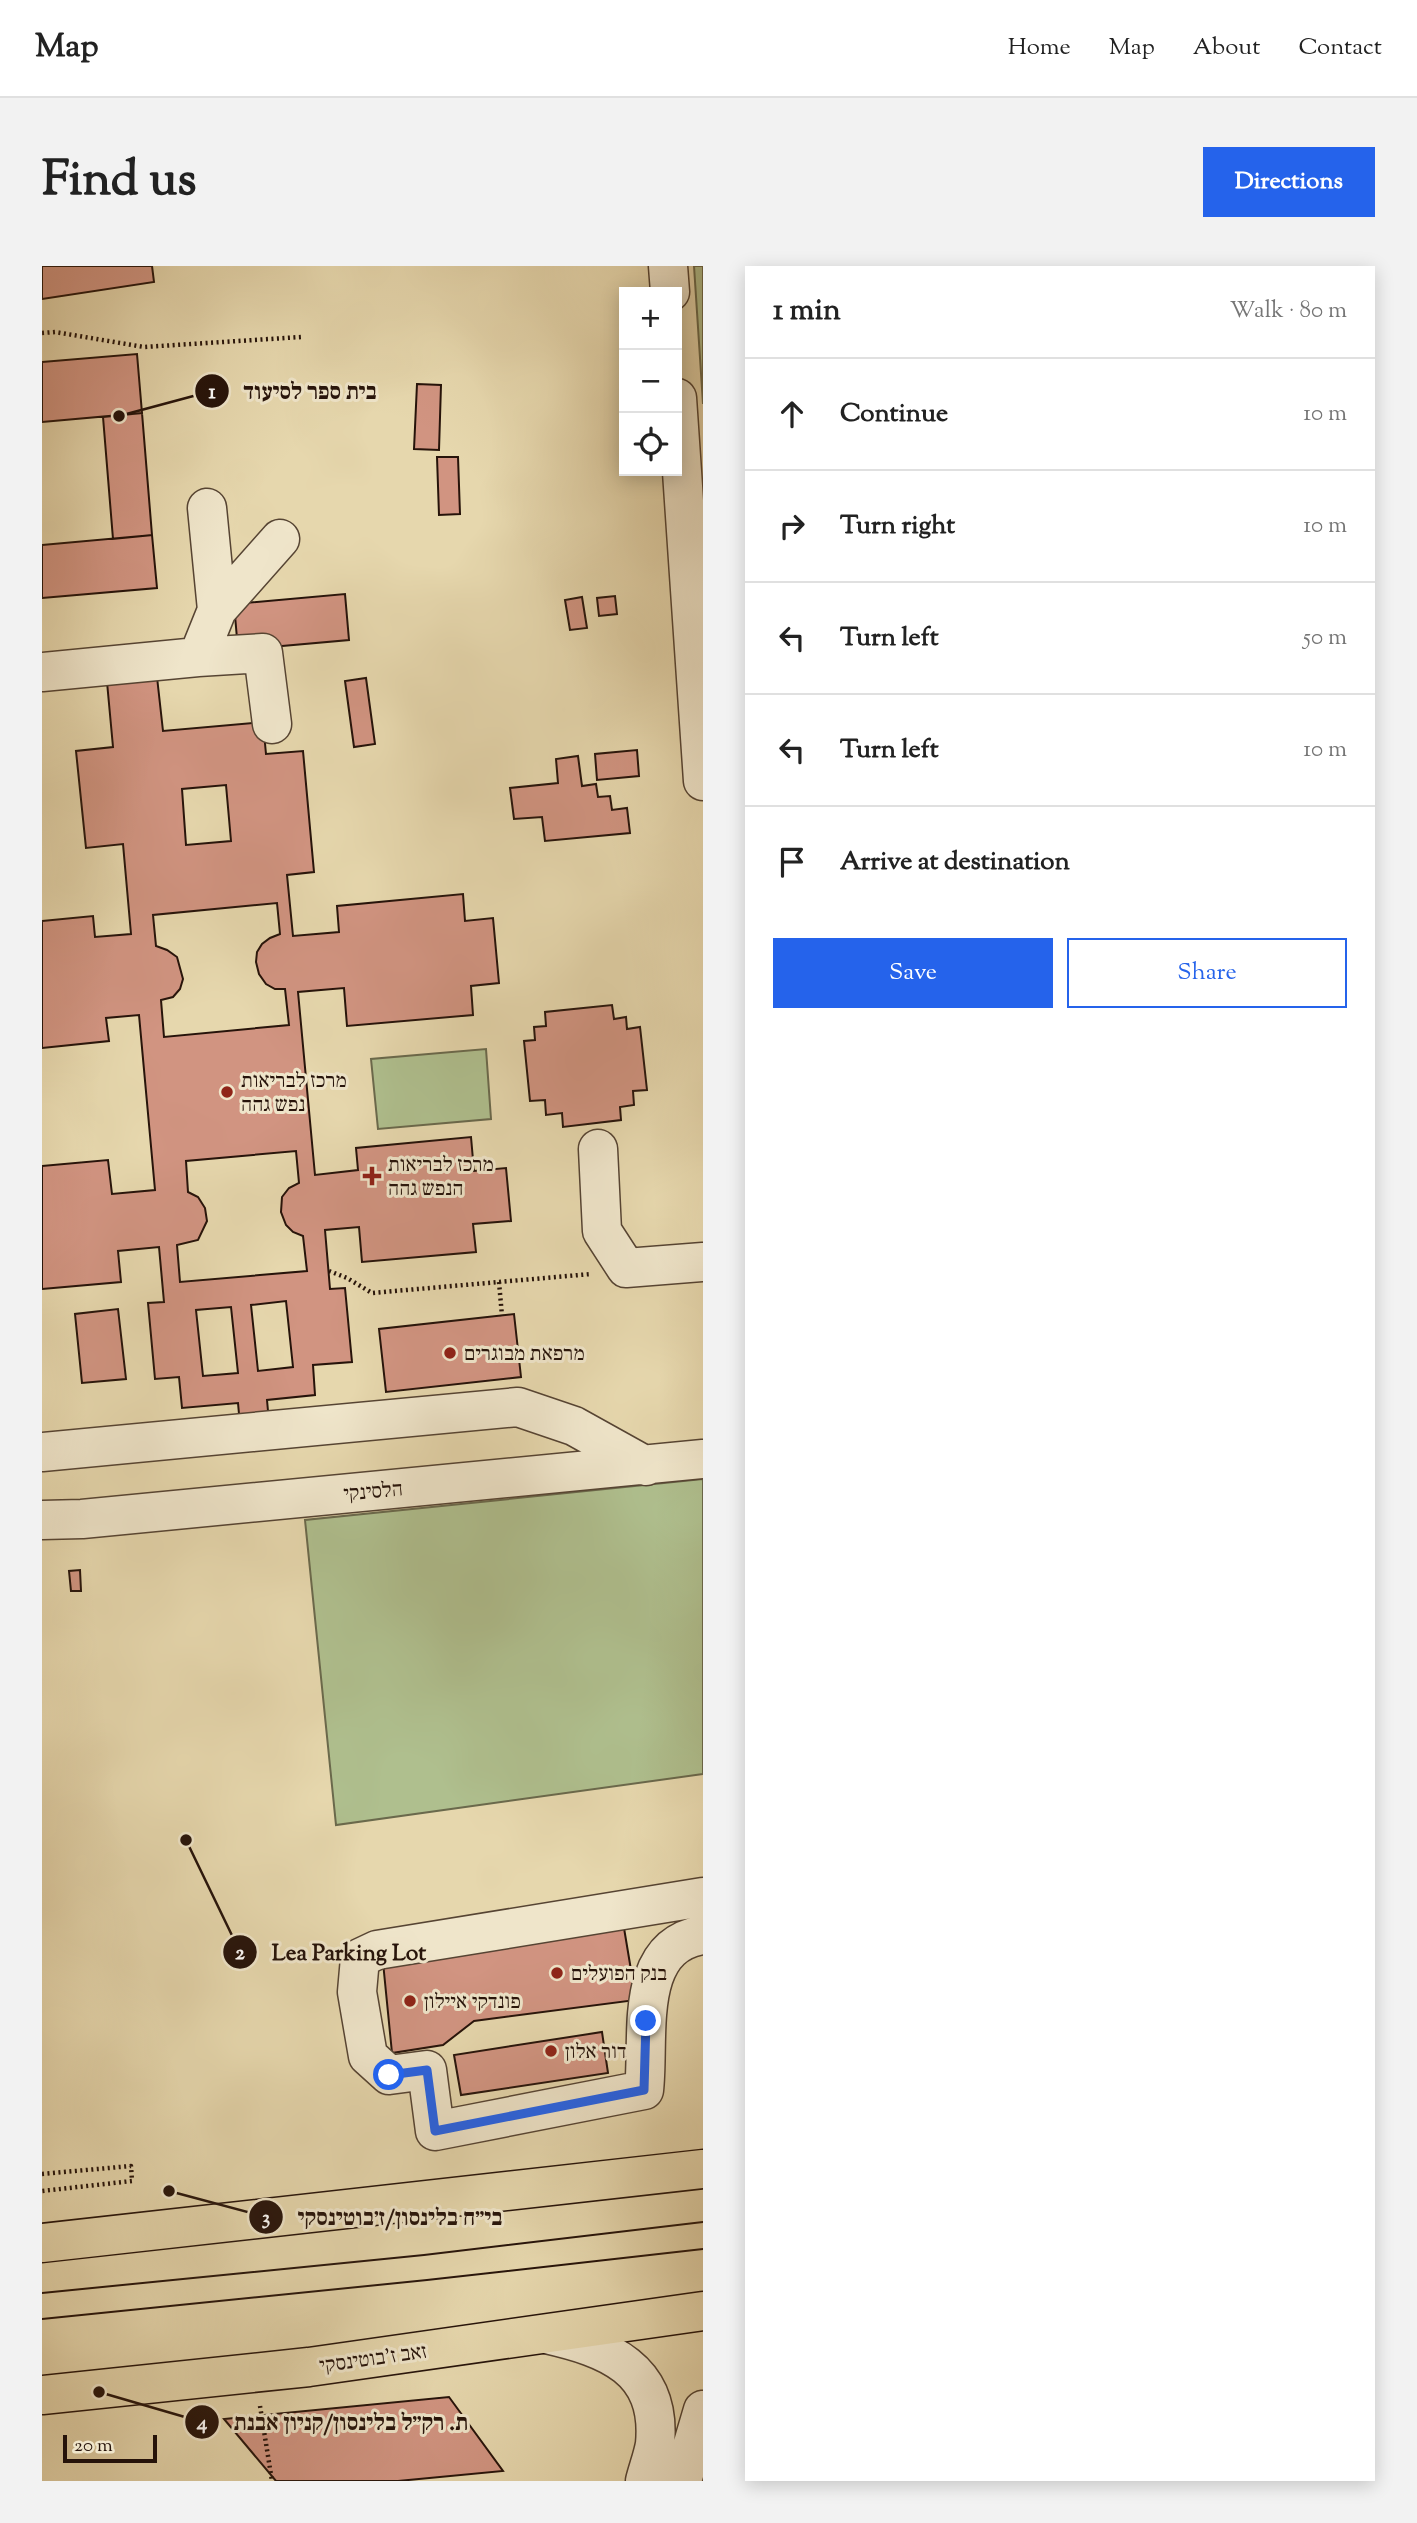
<!DOCTYPE html>
<meta charset="utf-8">
<style>
body{margin:0;font-family:"Sorts Mill Goudy","Frank Ruhl Libre",serif;background:#f2f2f2;color:#222}
.controls{position:absolute;right:21px;top:21px;display:grid;overflow:hidden;border-radius:0px;box-shadow:0 4px 18px #0003}
.controls button{width:63px;height:63px;display:grid;place-items:center;padding:0;border:0;border-bottom:2px solid #e0e0e0;background:#fff;color:#222;font:35px sans-serif}
.scale{position:absolute;left:21px;bottom:18px;width:94px;box-sizing:border-box;padding-left:7px;border:4px solid #26130a;border-top:0;font-size:19px;line-height:24px;white-space:nowrap;color:#26130a;-webkit-text-stroke:5px #efe5ca;paint-order:stroke}
.stop{position:absolute;width:21px;height:21px;margin:-16px;border:5px solid #2563eb;border-radius:50%;background:#fff}
.stop.end{background:#2563eb;border-color:#fff;box-shadow:0 2px 7px #0008}
.list{margin:0;padding:0;list-style:none}
h2{display:flex;justify-content:space-between;align-items:center;height:91px;margin:0;padding:0 28px;font-size:30px}
h2 small{font-size:23px;font-weight:400;color:#767676}
.list li{display:grid;grid-template-columns:46px 1fr auto;gap:21px;align-items:center;box-sizing:border-box;height:112px;padding:0 28px;border-top:2px solid #e0e0e0}
.list b{display:block;font-size:26px;white-space:nowrap}
.list em{font-size:23px;font-style:normal;color:#767676}
.actions{display:flex;gap:14px;padding:21px 28px}
.actions a{flex:1;padding:16px 0;border:2px solid #2563eb;border-radius:0px;text-align:center;font-size:24px;color:#2563eb}
.actions .main{background:#2563eb;color:#fff}
.icon{flex:none;width:38px;height:38px;fill:none;stroke:currentColor;stroke-width:2;stroke-linecap:round;stroke-linejoin:round}
.map{position:relative;flex:none;width:661px;height:2215px;overflow:hidden;border-radius:0px}
header{display:flex;align-items:center;gap:42px;box-sizing:border-box;height:98px;padding:0 35px;background:#fff;border-bottom:2px solid #e0e0e0}
header strong{font-size:33px}
nav{display:flex;gap:38px;margin-inline-start:auto;font-size:24px}
.intro{display:flex;align-items:center;justify-content:space-between;box-sizing:border-box;height:168px;padding:0 42px}
h1{margin:0;font-size:49px}
.button{padding:18px 32px;border-radius:0px;background:#2563eb;color:#fff;font-size:24px;font-weight:700}
main{display:flex;gap:42px;padding:0 42px}
aside{flex:1;background:#fff;border-radius:0px;box-shadow:0 4px 18px #0003}
.map>svg:first-child{display:block}
</style>
<header>
<strong>Map</strong>
<nav><a>Home</a><a>Map</a><a>About</a><a>Contact</a></nav>
</header>
<div class="intro"><h1>Find us</h1><a class="button">Directions</a></div>
<main>
<div class="map">
<svg width="661" height="2215" viewBox="0 0 661 2215">
<rect width="100%" height="100%" fill="#e6d7ad"/>
<filter id="stains"><feTurbulence type="fractalNoise" baseFrequency=".00286" numOctaves="4"/><feColorMatrix values="0 0 0 0 .2 0 0 0 0 .09 0 0 0 0 .02 0 0 0 .5 -.17"/></filter>
<radialGradient id="worn" r=".72"><stop offset=".6" stop-color="#630" stop-opacity="0"/><stop offset="1" stop-color="#630" stop-opacity=".3"/></radialGradient>
<path fill="#afbf8e" stroke="#6a694c" stroke-width="2" d="M652 0H661V138Z
M444 783 449 853 336 863 329 793Z
M661 1213V1508L294 1559 263 1254Z"/>
<path fill="#d19481" stroke="#26130a" stroke-width="2" fill-rule="evenodd" d="M0 0H110L112 16 0 33Z
M95 88 100 147 0 156V96Z
M375 118 399 119 397 184 372 183Z
M100 147 110 269 71 273 61 151Z
M395 191H416L418 248 397 249Z
M110 269 115 322 0 332V279Z
M303 328 307 374 196 384 192 338Z
M573 330 575 348 557 350 555 332Z
M540 331 545 362 528 364 523 334Z
M115 411 121 465 221 456 224 488 261 485 272 606 245 609 251 670 297 666 295 640 421 628 423 655 451 652 457 717 429 720 431 749 305 760 302 722 256 726 273 909 316 904 314 882 429 871 432 905 464 902 469 955 431 958 434 986 320 996 317 961 283 964 288 1023 303 1022 310 1096 271 1099 273 1129 225 1134 229 1178 200 1181 196 1137 140 1142 137 1111 113 1113 106 1037 122 1036 117 981 76 985 79 1016 0 1023V900L66 894 70 928 113 924 97 749 64 752 67 775 0 782V655L51 650 53 671 89 668 81 578 44 582 34 485 71 481 65 416ZM184 519 189 575 144 579 140 523ZM235 637 238 668 228 672 220 678 215 686 214 696 217 708 224 718 233 723H243L247 759 122 771 119 734 131 731 138 723 141 713 135 691 125 684 114 680 111 649ZM254 885 257 917 247 922 240 931 239 946 244 959 251 966 261 970 265 1005 138 1016 135 979 156 974 165 955 163 942 156 931 146 926 144 895ZM244 1035 251 1101 216 1105 209 1039ZM189 1041 196 1107 161 1110 154 1044Z
M324 412 333 478 312 481 303 415Z
M595 484 597 510 555 514 553 488Z
M536 490 540 520 554 518 556 531 568 530 570 544 585 542 588 567 503 575 500 551 472 553 468 522 516 517 514 493Z
M570 739 572 753 584 751 585 763 598 761 605 824 591 825 592 839 578 841 579 854 521 861 520 847 504 849 503 834 488 835 482 775 493 774 492 761 504 760 503 746Z
M76 1043 84 1113 40 1117 33 1048Z
M472 1048 479 1111 344 1126 337 1063Z
M38 1304 39 1325H29L27 1305Z
M582 1662 594 1734 432 1755 401 1779 350 1787 340 1686Z
M560 1766 566 1807 419 1829 412 1789Z
M407 2131 461 2205 356 2215H234L182 2153Z"/>
<g fill="none" stroke-linecap="round" stroke-linejoin="round">
<g stroke="#564433" stroke-width="41">
<path id="minor" d="M626 0 628 26
M635 132 661 515
M175 344 238 273
M156 391 221 387 230 458
M0 406 156 391 175 344 165 242
M556 883 560 965 584 1002 661 996
M0 1186 476 1141 532 1160 604 1200
M0 1254 40 1253 661 1193
M661 1631 335 1684 318 1692 315 1726 326 1790 347 1809 385 1804 393 1865 602 1824C608 1771 590 1680 661 1669
M504 2068C566 2082 620 2102 613 2178 611 2190 606 2203 603 2215
M640 2215 661 2144"/>
</g>
<g stroke="#26130a" stroke-width="41">
<path id="major" d="M0 1977 661 1903
M0 2129 267 2101 661 2045"/>
</g>
<path stroke="#26130a" stroke-width="4.5" stroke-dasharray="2 3.5" stroke-linecap="butt" d="M0 67 13 66 102 81 259 71
M287 1005 305 1012 330 1027 549 1008
M457 1016 460 1050
M0 1908 89 1900 90 1915 0 1925
M218 2140 230 2215"/>
<use href="#minor" stroke="#efe5ca" stroke-width="38"/>
<use href="#major" stroke="#e6d7ad" stroke-width="38"/>
<path stroke="#26130a" stroke-width="2" d="M0 2027 382 1989 661 1956
M0 2053 385 2014 661 1983"/>
</g>
<g fill="none" stroke-linecap="round" stroke-linejoin="round">
<path stroke="#2563eb" stroke-width="9" d="M347 1809 385 1804 393 1865 602 1824 604 1755"/>
</g>
<g fill="#8f2418" stroke="#efe5ca" stroke-width="2.5">
<circle cx="185" cy="826" r="7"/>
<path d="M326.5 899.5h7v7h7v7h-7v7h-7v-7h-7v-7h7z"/>
<circle cx="408" cy="1087" r="7"/>
<circle cx="515" cy="1707" r="7"/>
<circle cx="368" cy="1735" r="7"/>
<circle cx="509" cy="1785" r="7"/>
</g>
<g text-anchor="middle" stroke-width="6" stroke-linejoin="round" paint-order="stroke">
<g font-size="21" fill="#26130a" stroke="#efe5ca" text-anchor="start">
<text x="199" y="821">מרכז לבריאות<tspan x="199" dy="24">נפש גהה</tspan></text>
<text x="346" y="905">מרכז לבריאות<tspan x="346" dy="24">הנפש גהה</tspan></text>
<text x="422" y="1094">מרפאת מבוגרים</text>
<text x="529" y="1714">בנק הפועלים</text>
<text x="382" y="1742">פונדקי איילון</text>
<text x="523" y="1792">דור אלון</text>
</g>
<g font-size="21" fill="#26130a" stroke="#efe5ca">
<text transform="translate(331 1225) rotate(-5)" y="7">הלסינקי</text>
<text transform="translate(331 2092) rotate(-8)" y="7">זאב ז'בוטינסקי</text>
</g>
</g>
<path fill="none" stroke="#26130a" stroke-width="2.5" d="M77 150L170 125M144 1574L198 1686M127 1925L224 1951M57 2126L160 2156"/>
<g fill="#26130a" stroke="#efe5ca" stroke-width="2.5">
<circle cx="77" cy="150" r="7"/>
<circle cx="144" cy="1574" r="7"/>
<circle cx="127" cy="1925" r="7"/>
<circle cx="57" cy="2126" r="7"/>
<circle cx="170" cy="125" r="18"/>
<circle cx="198" cy="1686" r="18"/>
<circle cx="224" cy="1951" r="18"/>
<circle cx="160" cy="2156" r="18"/>
</g>
<g font-size="21" text-anchor="middle" font-weight="bold" fill="#fff">
<text x="170" y="132">1</text>
<text x="198" y="1693">2</text>
<text x="224" y="1958">3</text>
<text x="160" y="2163">4</text>
</g>
<g font-size="23" text-anchor="middle" font-weight="bold" fill="#26130a" stroke="#efe5ca" stroke-width="6" stroke-linejoin="round" paint-order="stroke">
<text x="268" y="133">בית ספר לסיעוד</text>
<text x="307" y="1694">Lea Parking Lot</text>
<text x="358" y="1959">בי״ח בלינסון/ז׳בוטינסקי</text>
<text x="309" y="2164">ת. רק״ל בלינסון/קניון אבנת</text>
</g>
<rect width="100%" height="100%" filter="url(#stains)"/>
<rect width="100%" height="100%" fill="url(#worn)"/>
</svg>
<div class="controls">
<button>+</button>
<button>−</button>
<button><svg class="icon" aria-label="locate" viewBox="0 0 24 24"><circle cx="12" cy="12" r="6"/><path d="M12 2v4M12 18v4M2 12h4M18 12h4"/></svg></button>
</div>
<div class="scale">20 m</div>
<div class="stop" style="left:347px;top:1809px"></div>
<div class="stop end" style="left:604px;top:1755px"></div>
</div>
<aside>
<h2>1 min<small>Walk · 80 m</small></h2>
<ul class="list">
<li><svg class="icon" aria-label="ahead" viewBox="0 0 24 24"><path d="M12 20V5M6 11l6-6 6 6"/></svg><div><b>Continue</b></div><em>10 m</em></li>
<li><svg class="icon" aria-label="right" viewBox="0 0 24 24"><path d="M7 20v-9h11M14 6l5 5-5 5"/></svg><div><b>Turn right</b></div><em>10 m</em></li>
<li><svg class="icon" aria-label="left" viewBox="0 0 24 24"><path d="M17 20v-9H6M10 6l-5 5 5 5"/></svg><div><b>Turn left</b></div><em>50 m</em></li>
<li><svg class="icon" aria-label="left" viewBox="0 0 24 24"><path d="M17 20v-9H6M10 6l-5 5 5 5"/></svg><div><b>Turn left</b></div><em>10 m</em></li>
<li><svg class="icon" aria-label="arrive" viewBox="0 0 24 24"><path d="M6 21V4h12l-3 4 3 4H6"/></svg><div><b>Arrive at destination</b></div></li>
</ul>
<div class="actions"><a class="main">Save</a><a>Share</a></div>
</aside>
</main>
